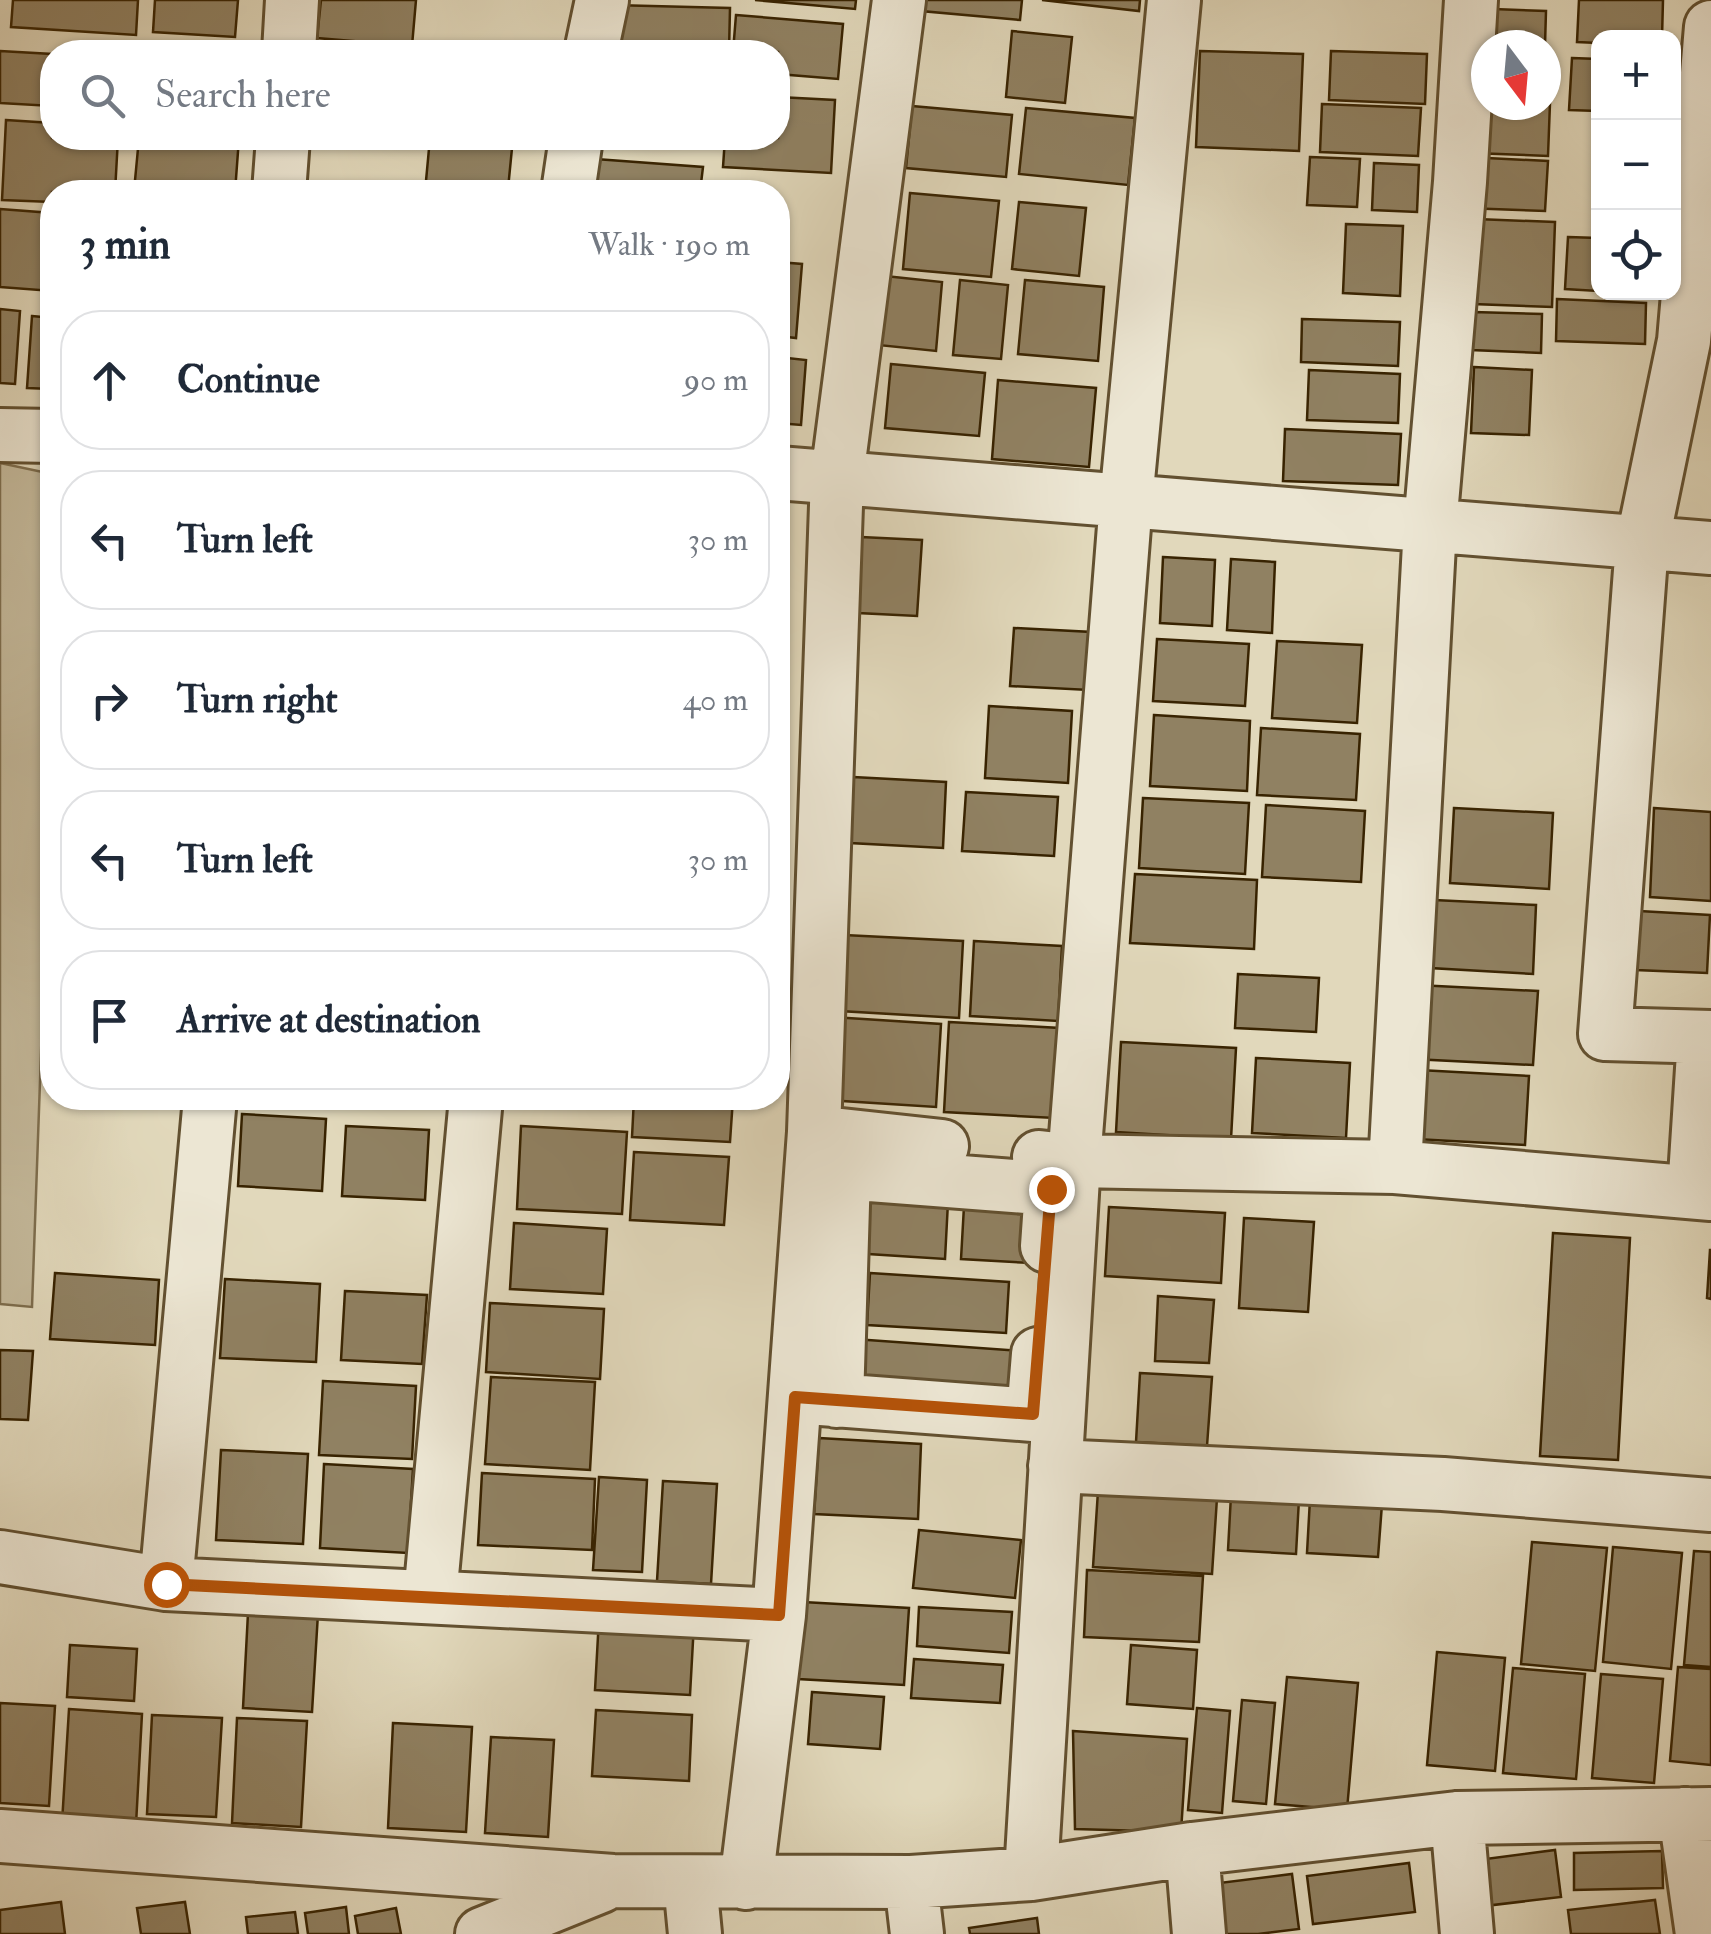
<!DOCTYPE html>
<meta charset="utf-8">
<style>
body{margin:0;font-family:"IM FELL Double Pica",serif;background:#f6f6f7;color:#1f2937}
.controls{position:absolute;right:30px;top:30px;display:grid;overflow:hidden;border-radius:20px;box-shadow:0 2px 8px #0004}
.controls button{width:90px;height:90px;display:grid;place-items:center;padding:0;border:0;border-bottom:2px solid #e0e1e3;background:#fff;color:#1f2937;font:50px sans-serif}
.compass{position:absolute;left:1471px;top:30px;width:90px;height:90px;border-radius:50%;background:#fff;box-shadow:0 2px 8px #0004;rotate:164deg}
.stop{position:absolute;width:30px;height:30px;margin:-22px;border:8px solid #b45309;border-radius:50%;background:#fff}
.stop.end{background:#b45309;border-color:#fff;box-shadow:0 2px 10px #0008}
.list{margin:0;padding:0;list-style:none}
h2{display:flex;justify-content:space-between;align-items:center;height:130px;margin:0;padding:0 40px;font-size:42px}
h2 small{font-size:32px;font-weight:400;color:#747a83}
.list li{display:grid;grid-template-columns:65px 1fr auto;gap:30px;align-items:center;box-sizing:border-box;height:140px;margin:0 20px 20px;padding:0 20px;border:2px solid #e0e1e3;border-radius:40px}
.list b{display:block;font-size:38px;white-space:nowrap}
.list em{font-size:32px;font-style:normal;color:#747a83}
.icon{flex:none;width:55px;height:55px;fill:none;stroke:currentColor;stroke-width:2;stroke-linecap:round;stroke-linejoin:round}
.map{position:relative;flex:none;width:1711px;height:1934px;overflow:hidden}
.search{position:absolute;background:#fff;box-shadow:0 2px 8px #0004;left:40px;top:40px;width:750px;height:110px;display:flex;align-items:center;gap:25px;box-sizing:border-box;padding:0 35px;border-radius:40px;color:#747a83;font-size:38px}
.panel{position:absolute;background:#fff;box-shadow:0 2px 8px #0004;left:40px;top:180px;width:750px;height:930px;border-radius:40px}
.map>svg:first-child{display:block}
</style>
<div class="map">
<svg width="1711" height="1934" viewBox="0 0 1711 1934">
<rect width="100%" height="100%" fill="#e1d8bb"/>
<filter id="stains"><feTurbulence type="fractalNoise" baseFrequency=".002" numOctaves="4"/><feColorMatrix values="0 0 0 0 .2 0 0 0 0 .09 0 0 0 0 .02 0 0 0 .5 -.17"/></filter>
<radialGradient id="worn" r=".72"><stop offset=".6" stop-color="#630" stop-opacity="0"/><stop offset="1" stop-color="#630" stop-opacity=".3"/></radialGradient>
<path fill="#c4b99b" stroke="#7e6e4e" stroke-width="2.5" d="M0 463 52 474V743L32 1307 0 1304Z"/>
<path fill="#908162" stroke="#382301" stroke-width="2.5" d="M13 0H138L136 35 11 27Z
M155 0H238L235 37 153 32Z
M321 0H416L412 46 317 38Z
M755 0H856L855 9Z
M911 0H1022L1020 20 910 10Z
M1042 0H1140L1139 11Z
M1579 0H1663L1662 38H1598V43L1577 42Z
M612 5 730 8 729 52H610Z
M1493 9 1546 11 1545 45H1491Z
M736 15 843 24 838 79 778 74V52H733Z
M1012 31 1072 37 1065 103 1006 97Z
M162 48 249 52H162Z
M0 51 52 54V106L0 103Z
M1200 51 1303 54 1299 151 1196 147Z
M1331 51 1427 54 1425 104 1329 100Z
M1572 58 1598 59V111L1569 110Z
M778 97 835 100 831 173 723 167 725 138H778Z
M1546 103H1550L1548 156 1473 153 1486 105Z
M1322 104 1421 108 1418 156 1320 152Z
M912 106 1012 115 1006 177 906 168Z
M1026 108 1135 118 1128 185 1019 174Z
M6 120 52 123V138H118L115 192H52V202L2 200Z
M1598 120V176H1596Z
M139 138H239L235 192 134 191Z
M430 138H513L508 189 426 181Z
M1310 157 1360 159 1357 207 1307 205Z
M1467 157 1548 161 1545 211 1465 208Z
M582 158 703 167 700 192H579Z
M1374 163 1419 165 1417 212 1372 210Z
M910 193 999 201 991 277 903 269Z
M1019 202 1086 208 1079 276 1012 269Z
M0 209 52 213V291L0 287Z
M1476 219 1555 222 1552 307 1473 304Z
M1346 224 1403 226 1400 296 1343 293Z
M1568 237 1598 238V291L1565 289Z
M778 262 802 264 796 338 778 336Z
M885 276 942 282 936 351 878 345Z
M960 280 1008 285 1001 359 953 355Z
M1025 280 1104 287 1098 361 1018 354Z
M1557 299 1646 303 1645 344 1556 341Z
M0 309 20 311 15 384 0 383Z
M1473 312 1542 314 1541 353 1471 350Z
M32 316 52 318 51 389 27 388Z
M1302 319 1400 322 1398 366 1301 362Z
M778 357 806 360 801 425 778 423Z
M891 364 985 373 979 436 885 428Z
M1474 367 1532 370 1529 435 1471 433Z
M1309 370 1400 374 1398 423 1307 420Z
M998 380 1096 388 1089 467 992 459Z
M1285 429 1401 434 1398 485 1283 481Z
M861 537 922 540 917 616 858 613Z
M1163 557 1215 560 1212 626 1160 623Z
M1231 559 1275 562 1272 633 1227 630Z
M1014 628 1092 632 1089 690 1010 686Z
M1157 639 1249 644 1245 706 1153 701Z
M1277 641 1362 645 1357 723 1272 718Z
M989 706 1072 711 1068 783 985 778Z
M1154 715 1250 721 1247 791 1150 786Z
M1261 728 1360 734 1356 800 1257 795Z
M853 777 946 782 943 848 850 843Z
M966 792 1058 797 1054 856 962 851Z
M1143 798 1249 803 1245 874 1139 868Z
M1266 805 1365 811 1361 882 1262 877Z
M1454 808 1553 813 1549 889 1450 883Z
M1654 808 1711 812V901L1650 897Z
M1135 874 1257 880 1254 949 1130 943Z
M1434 900 1536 905 1533 974 1430 968Z
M1639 911 1710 915 1707 973 1636 970Z
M844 935 963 941 959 1018 840 1011Z
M974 941 1062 946 1058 1021 970 1016Z
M1238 974 1319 978 1316 1032 1235 1028Z
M1417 985 1538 991 1533 1065 1413 1059Z
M832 1017 941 1024 936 1107 827 1100Z
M949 1022 1060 1028 1055 1118 944 1112Z
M1121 1042 1236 1048 1231 1139 1116 1132Z
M1256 1058 1350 1063 1346 1138 1252 1133Z
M1419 1070 1529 1076 1525 1145 1415 1139Z
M63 1098H156L155 1108 63 1103Z
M246 1098H319L318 1108 245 1105Z
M634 1098H733L730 1142 632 1137Z
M242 1114 326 1119 322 1191 238 1186Z
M346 1126 429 1130 425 1200 342 1196Z
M521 1126 627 1132 622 1214 517 1209Z
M634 1152 729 1157 724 1225 630 1220Z
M856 1196 948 1202 945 1259 853 1253Z
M964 1206 1035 1210 1031 1263 961 1259Z
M1109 1207 1225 1213 1221 1283 1105 1276Z
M1244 1218 1314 1222 1308 1312 1239 1308Z
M514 1223 607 1229 603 1294 510 1289Z
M1553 1233 1630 1238 1618 1460 1540 1456Z
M1710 1250H1711V1299L1707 1298Z
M55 1273 159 1280 155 1345 50 1339Z
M870 1273 1009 1282 1006 1333 867 1325Z
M225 1279 320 1284 316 1362 220 1358Z
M345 1291 427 1295 422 1364 341 1360Z
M1158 1296 1214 1300 1209 1363 1155 1361Z
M490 1303 604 1309 600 1379 486 1372Z
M854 1339 1020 1351 1016 1402 849 1389Z
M0 1350 33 1351 28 1420 0 1419Z
M1140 1373 1212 1377 1207 1446 1136 1442Z
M491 1377 595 1382 590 1470 485 1464Z
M323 1381 416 1386 412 1459 319 1455Z
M819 1438 921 1444 918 1519 814 1514Z
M221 1450 308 1454 303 1544 216 1540Z
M324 1464 413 1469 408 1553 320 1548Z
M482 1473 595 1479 592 1550 478 1545Z
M599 1477 647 1480 642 1572 593 1570Z
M663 1481 717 1484 711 1584 657 1581Z
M1098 1491 1217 1498 1212 1574 1093 1567Z
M1231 1495 1299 1499 1296 1554 1228 1550Z
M1310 1499 1382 1504 1378 1557 1307 1553Z
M919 1530 1021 1540 1015 1598 913 1588Z
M1532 1542 1607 1548 1595 1671 1521 1664Z
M1613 1547 1682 1553 1671 1669 1603 1662Z
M1694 1551 1711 1552V1667L1684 1665Z
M1087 1570 1203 1576 1199 1642 1084 1637Z
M249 1594 319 1597 312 1712 243 1708Z
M803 1602 909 1608 904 1685 798 1679Z
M919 1607 1012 1612 1009 1653 917 1646Z
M599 1618 694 1623 690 1695 595 1690Z
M70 1645 137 1649 134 1701 67 1697Z
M1131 1645 1197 1650 1193 1709 1127 1704Z
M1437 1652 1505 1658 1495 1771 1427 1765Z
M914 1659 1003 1665 1000 1703 911 1698Z
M1678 1667 1711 1669V1765L1670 1761Z
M1513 1668 1585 1674 1576 1779 1503 1773Z
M1601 1674 1663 1679 1654 1783 1592 1778Z
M1287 1677 1358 1683 1347 1810 1275 1804Z
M812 1692 884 1697 880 1749 808 1744Z
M1242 1700 1275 1703 1266 1804 1233 1801Z
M0 1703 55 1706 49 1806 0 1803Z
M1197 1708 1230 1711 1222 1813 1188 1810Z
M69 1709 142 1714 135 1843 61 1839Z
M596 1710 692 1715 689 1781 592 1776Z
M152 1715 222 1718 216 1817 147 1814Z
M237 1718 307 1721 301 1827 232 1823Z
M393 1723 472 1727 466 1832 388 1828Z
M1073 1731 1187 1739 1181 1832 1075 1829Z
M491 1737 554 1740 548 1837 485 1833Z
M1555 1850 1561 1897 1476 1907 1470 1861Z
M1662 1851 1663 1888 1574 1890V1853Z
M1409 1863 1415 1912 1313 1924 1307 1876Z
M1292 1874 1299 1929 1258 1934H1208L1203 1885Z
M1655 1900 1660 1934H1571L1568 1910Z
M61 1902 65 1934H0V1910Z
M185 1902 190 1934H141L137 1908Z
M346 1907 349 1934H308L305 1913Z
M396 1908 401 1934H358L355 1916Z
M295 1912 298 1934H248L246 1917Z
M1037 1918 1039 1934H970L969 1928Z"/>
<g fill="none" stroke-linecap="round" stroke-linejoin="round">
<g stroke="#625030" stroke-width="58">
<path id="minor" d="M1711 27 1684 341 1642 544 1605 1034 1711 1037
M289 52 292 0
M591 52 602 0
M279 192 283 138
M568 192 576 138
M0 435 52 436
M778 473 1711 548
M210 1098 166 1584 779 1615
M814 1132 942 1146
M1039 1157 1074 1161 1395 1167 1711 1194
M1395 1167 1430 526 1460 182 1471 0
M1694 1192 1704 1038
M795 1397 1033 1415 1038 1354
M837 1401 844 1173 1051 1189 1047 1246
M1055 1466 1443 1484 1711 1505
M0 1557 166 1584
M430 1597 476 1098
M1685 1814 1702 1934
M1457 1818 1467 1934
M0 1836 613 1881 911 1882 1031 1874 1192 1849 1457 1818 1711 1814
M1192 1849 1199 1934
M1031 1874 1074 1161 1126 501 1174 0
M690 1882 695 1934
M911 1882 917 1934
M746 1883 779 1615 814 1132 837 477 899 0
M482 1934 601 1886"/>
</g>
<use href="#minor" stroke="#ece6d3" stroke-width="52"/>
</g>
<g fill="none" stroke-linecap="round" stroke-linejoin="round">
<path stroke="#b45309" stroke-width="12" d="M166 1584 779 1615 795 1397 1033 1414 1051 1189"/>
</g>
<rect width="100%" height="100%" filter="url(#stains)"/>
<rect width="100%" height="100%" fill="url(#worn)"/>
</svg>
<div class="controls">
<button>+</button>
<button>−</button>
<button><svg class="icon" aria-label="locate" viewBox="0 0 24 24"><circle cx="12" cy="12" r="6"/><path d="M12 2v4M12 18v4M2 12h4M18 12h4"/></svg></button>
</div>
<svg class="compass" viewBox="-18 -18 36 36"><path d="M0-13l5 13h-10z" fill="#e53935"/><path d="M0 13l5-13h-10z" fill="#747a83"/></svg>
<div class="stop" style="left:166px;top:1584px"></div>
<div class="stop end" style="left:1051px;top:1189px"></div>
<div class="search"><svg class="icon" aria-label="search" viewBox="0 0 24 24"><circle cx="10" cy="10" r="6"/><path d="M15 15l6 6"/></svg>Search here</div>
<section class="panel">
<h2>3 min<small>Walk · 190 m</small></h2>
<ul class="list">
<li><svg class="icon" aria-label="ahead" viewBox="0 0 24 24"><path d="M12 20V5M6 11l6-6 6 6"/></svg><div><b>Continue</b></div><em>90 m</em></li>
<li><svg class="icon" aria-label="left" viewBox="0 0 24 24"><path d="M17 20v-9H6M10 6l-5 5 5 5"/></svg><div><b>Turn left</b></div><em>30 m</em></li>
<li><svg class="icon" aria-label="right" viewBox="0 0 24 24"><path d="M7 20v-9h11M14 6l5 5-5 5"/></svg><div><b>Turn right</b></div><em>40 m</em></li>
<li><svg class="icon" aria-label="left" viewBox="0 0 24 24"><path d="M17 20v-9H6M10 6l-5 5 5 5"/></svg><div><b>Turn left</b></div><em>30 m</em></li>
<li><svg class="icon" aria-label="arrive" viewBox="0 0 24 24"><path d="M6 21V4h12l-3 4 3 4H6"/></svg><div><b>Arrive at destination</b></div></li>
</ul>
</section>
</div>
